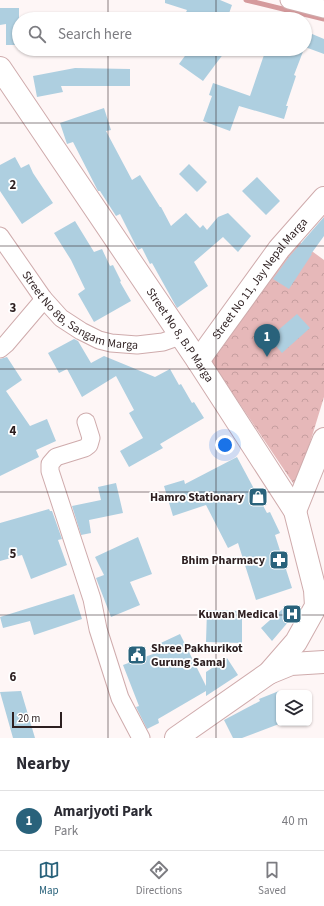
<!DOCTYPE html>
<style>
body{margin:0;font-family:"Source Sans 3",sans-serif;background:#f2f2f3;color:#2b2b33}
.controls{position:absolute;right:12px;bottom:12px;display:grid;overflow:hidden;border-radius:6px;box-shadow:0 1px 3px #0004}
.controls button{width:36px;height:36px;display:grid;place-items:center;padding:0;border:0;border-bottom:1px solid #e1e1e2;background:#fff;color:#2b2b33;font:20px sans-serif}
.scale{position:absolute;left:12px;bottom:10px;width:50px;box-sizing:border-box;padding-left:4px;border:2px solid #2d1f20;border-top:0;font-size:11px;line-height:14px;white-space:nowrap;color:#2d1f20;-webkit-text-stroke:3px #fff;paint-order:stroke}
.you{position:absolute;left:225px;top:445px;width:14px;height:14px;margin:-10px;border:3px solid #fff;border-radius:50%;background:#1a73e8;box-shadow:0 0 0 6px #1a73e833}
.badge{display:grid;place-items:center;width:26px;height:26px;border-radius:50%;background:#29627b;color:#fff;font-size:13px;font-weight:700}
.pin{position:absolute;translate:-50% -33px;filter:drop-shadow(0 1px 2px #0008)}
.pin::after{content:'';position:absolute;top:21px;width:14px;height:12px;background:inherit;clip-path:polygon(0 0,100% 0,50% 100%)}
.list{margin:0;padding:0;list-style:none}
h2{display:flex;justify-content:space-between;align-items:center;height:52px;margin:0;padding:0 16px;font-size:17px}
h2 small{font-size:13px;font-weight:400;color:#7c7c81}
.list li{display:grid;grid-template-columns:26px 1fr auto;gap:12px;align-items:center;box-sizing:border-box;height:60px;padding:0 16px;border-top:1px solid #e1e1e2}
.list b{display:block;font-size:15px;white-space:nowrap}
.list p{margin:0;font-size:13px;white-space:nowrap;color:#7c7c81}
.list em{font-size:13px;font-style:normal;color:#7c7c81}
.icon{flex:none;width:22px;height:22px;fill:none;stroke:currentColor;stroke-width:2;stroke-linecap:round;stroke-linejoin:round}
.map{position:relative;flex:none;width:324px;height:738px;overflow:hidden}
.search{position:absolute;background:#fff;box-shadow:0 1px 3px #0004;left:12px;right:12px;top:12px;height:44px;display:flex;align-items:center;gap:10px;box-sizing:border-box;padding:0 14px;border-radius:22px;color:#7c7c81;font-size:15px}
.sheet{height:112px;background:#fff}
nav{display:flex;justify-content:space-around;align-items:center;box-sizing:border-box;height:56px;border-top:1px solid #e1e1e2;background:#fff;font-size:11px;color:#7c7c81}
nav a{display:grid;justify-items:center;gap:2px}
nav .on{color:#29627b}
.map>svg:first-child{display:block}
</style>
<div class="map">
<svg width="324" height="738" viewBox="0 0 324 738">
<defs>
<pattern id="park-crowns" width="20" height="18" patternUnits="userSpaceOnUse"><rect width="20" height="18" fill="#e6b8b9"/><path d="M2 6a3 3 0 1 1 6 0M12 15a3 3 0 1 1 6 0" fill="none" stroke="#c69e9f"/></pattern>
</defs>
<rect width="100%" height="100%" fill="#fef6f6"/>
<path fill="url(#park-crowns)" d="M294 238 324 260V397L298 482 293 483 215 367 209 361Z"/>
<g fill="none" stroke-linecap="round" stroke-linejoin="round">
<path stroke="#d59a9c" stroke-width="5" d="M246 0 324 19"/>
</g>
<path fill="#aecfe0" d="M165 0H220L232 5 227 19H183L187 10 165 3Z
M0 8H19V45H6V24L0 25Z
M305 31 324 39V54L305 47Z
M190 49H227L203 81 179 64Z
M266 49H304L294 75 296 76 286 106H288L284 119 239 106 230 131 203 121 212 96 209 95 213 83 250 96Z
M75 68 130 69V86H61L63 92 37 97 33 76Z
M104 108 111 130 106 131 132 180 140 175 160 207H161L171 226 186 213 200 228 203 225 207 230 218 217 228 213 251 236 238 252 223 237 194 262 208 286 177 308 152 263 150 264 142 248 138 250 120 214 116 216 100 191H98L97 189 73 142 67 144 60 123Z
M15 157 21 168 29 164 33 173 53 203 22 224 0 191V165Z
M189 164 207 182 197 192 179 174Z
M257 177 280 201 266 215 242 191Z
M324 217V236L311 254H312L289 289 273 279 289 257Z
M75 221 94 252 102 249 110 266 113 265 121 281 120 282 131 301 94 322 78 294 85 289 71 260 54 233Z
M297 314 310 328 282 353 269 338Z
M74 339 78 341 91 363 104 356 155 377 170 369 179 385 181 384 192 403 194 402 204 418 160 444 163 448 129 467 120 451 143 438 129 413 134 410 116 376 82 397 67 369 59 373 48 353Z
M7 357 22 380 6 391 30 426 47 419 56 441 36 450 39 457 0 476V359Z
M237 457 267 513 270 512 280 533 275 535 292 588 256 600 238 543 228 548 206 505 173 516 164 486 184 480 185 484Z
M116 483 123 513 89 520 91 533 81 535 72 506 101 500 98 487Z
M49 509 50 511H52L62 539 58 540 67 565 31 579 22 555 0 561V523Z
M138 537 152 574 130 582 140 605 111 617 96 578 104 575 95 557Z
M74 594 82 619 34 635 30 621 3 628 0 617Z
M287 605 295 614 272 641 261 628Z
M207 610 242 611V643L206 642Z
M180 634 206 686V672L227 658 238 675 206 696V691L158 719 159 723 147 729 136 707 139 706 123 665 153 654 150 648Z
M21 691 35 738H13L0 692Z
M279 691V724L242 738H233L224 720 260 701 259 699Z"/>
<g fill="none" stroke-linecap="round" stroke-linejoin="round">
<g stroke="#cfabac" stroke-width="19">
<g id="street">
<path d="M289 0 324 9"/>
<path id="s1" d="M0 236 43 298 61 318 81 331 99 340 111 343 137 345 163 342 180 336"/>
<path d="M0 349 6 344 40 304 43 298"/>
<path d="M86 422 91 438 89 445 85 448 56 457 50 464V471L92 599 98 629 120 698 141 738"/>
</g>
</g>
<g stroke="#cfabac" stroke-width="24">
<g id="secondary">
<path id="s2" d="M198 361 279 249 324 198"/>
<path d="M295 511 324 439"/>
<path d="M269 673 291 664 324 662"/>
</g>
</g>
<g stroke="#cfabac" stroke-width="24">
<g id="primary">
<path id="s3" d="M0 68 198 361 295 511 315 590 316 606 296 642 269 673 176 738"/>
</g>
</g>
<use href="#street" stroke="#fff" stroke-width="17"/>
<use href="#secondary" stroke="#fff" stroke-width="22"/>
<use href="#primary" stroke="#fff" stroke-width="22"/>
</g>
<path fill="none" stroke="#2d1f20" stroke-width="1" stroke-opacity="0.55" d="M108 0V19M216 0V19M108 49V738M216 49V738M0 123H324M0 246H324M0 369H324M0 492H324M0 615H324"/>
<defs>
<g id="shop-square" transform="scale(1)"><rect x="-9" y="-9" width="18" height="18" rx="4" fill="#29627b" stroke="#fff"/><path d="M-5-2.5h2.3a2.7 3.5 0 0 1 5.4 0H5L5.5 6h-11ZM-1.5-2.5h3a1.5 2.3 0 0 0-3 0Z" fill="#fff"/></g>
<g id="pharmacy-square" transform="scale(1)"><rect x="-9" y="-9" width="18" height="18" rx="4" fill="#29627b" stroke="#fff"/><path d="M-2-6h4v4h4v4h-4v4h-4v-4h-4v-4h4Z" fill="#fff"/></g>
<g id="hospital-square" transform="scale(1)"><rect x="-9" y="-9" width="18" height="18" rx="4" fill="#29627b" stroke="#fff"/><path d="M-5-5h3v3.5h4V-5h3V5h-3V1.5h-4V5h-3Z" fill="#fff"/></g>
<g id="civic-square" transform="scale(1)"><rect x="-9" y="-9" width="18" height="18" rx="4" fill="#29627b" stroke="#fff"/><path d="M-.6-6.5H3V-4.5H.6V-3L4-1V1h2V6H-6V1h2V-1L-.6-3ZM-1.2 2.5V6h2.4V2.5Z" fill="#fff"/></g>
</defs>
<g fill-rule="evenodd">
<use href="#shop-square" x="258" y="497"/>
<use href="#pharmacy-square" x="279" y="560"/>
<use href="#hospital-square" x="292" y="614"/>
<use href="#civic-square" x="137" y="655"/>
</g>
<g text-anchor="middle" stroke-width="3.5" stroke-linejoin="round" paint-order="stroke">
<g font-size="12" fill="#2d1f20" stroke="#fff">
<text dy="4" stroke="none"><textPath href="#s2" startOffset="103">Street No 11, Jay Nepal Marga</textPath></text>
<text dy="4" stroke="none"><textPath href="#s1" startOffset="115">Street No 8B, Sangam Marga</textPath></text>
<text dy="4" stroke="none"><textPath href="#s3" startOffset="322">Street No 8, B.P Marga</textPath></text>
</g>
<g font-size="12" font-weight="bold" fill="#2d1f20" stroke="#fff" text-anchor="end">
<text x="244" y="501">Hamro Stationary</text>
<text x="265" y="564">Bhim Pharmacy</text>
<text x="278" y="618">Kuwan Medical</text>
<text x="151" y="652" text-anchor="start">Shree Pakhurikot<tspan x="151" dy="14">Gurung Samaj</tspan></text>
</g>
</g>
<g font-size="13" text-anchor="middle" font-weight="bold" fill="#2d1f20" stroke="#fff" stroke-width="3.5" stroke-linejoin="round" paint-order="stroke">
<text x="13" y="189">2</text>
<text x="13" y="312">3</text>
<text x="13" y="435">4</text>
<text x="13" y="558">5</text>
<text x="13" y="681">6</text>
</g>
</svg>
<div class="controls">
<button><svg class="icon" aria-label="layers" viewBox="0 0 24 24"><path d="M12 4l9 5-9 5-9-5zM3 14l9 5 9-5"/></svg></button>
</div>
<div class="scale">20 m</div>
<div class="you"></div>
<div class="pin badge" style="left:267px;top:357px">1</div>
<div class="search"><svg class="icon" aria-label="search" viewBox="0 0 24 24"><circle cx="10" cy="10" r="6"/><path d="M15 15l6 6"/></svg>Search here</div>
</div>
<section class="sheet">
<h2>Nearby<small></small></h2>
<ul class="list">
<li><span class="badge">1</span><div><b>Amarjyoti Park</b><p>Park</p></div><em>40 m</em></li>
</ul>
</section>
<nav>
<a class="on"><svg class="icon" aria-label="map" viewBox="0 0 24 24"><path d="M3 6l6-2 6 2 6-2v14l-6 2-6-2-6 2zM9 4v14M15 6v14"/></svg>Map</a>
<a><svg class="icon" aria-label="directions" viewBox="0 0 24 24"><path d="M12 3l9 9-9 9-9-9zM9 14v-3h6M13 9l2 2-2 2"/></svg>Directions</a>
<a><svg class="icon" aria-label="saved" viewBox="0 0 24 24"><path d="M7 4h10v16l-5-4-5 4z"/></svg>Saved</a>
</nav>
